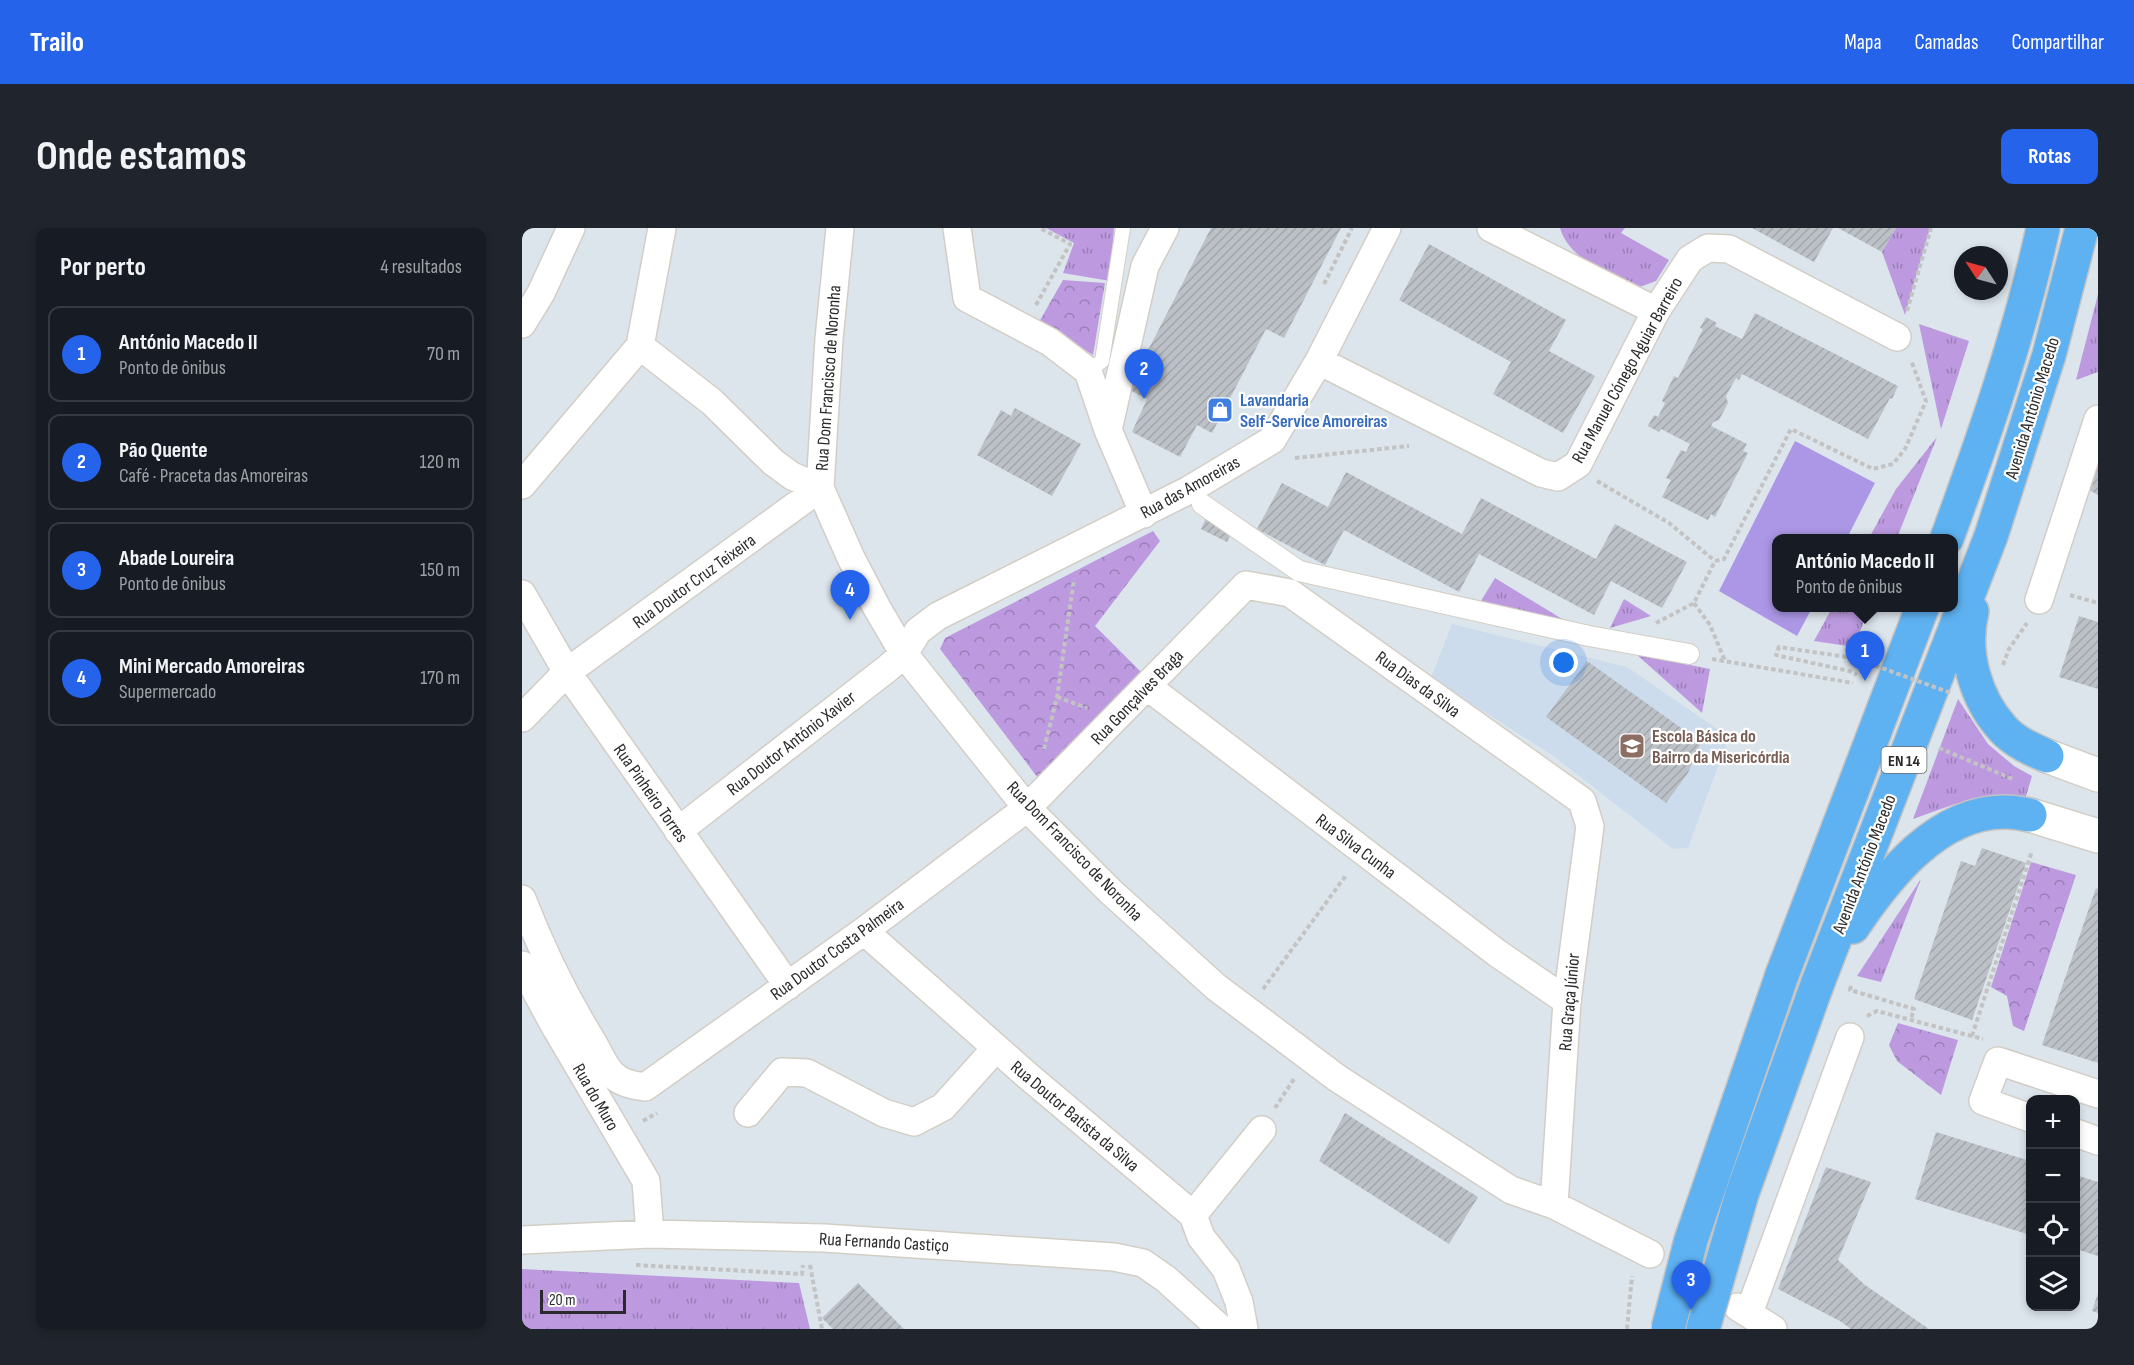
<!DOCTYPE html>
<html lang="pt">
<meta charset="utf-8">
<style>
body{margin:0;font-family:"Sofia Sans Condensed",sans-serif;background:#20242c;color:#f1f3f6}
.controls{position:absolute;right:18px;bottom:18px;display:grid;overflow:hidden;border-radius:12px;box-shadow:0 3px 9px #0003}
.controls button{width:54px;height:54px;display:grid;place-items:center;padding:0;border:0;border-bottom:2px solid #363941;background:#171b24;color:#f1f3f6;font:30px sans-serif}
.compass{position:absolute;left:1432px;top:18px;width:54px;height:54px;border-radius:50%;background:#171b24;box-shadow:0 3px 9px #0003;rotate:306deg}
.scale{position:absolute;left:18px;bottom:15px;width:86px;box-sizing:border-box;padding-left:6px;border:3px solid #2a2a2a;border-top:0;font-size:16px;line-height:21px;white-space:nowrap;color:#2a2a2a;-webkit-text-stroke:4px #fff;paint-order:stroke}
.you{position:absolute;left:1042px;top:435px;width:21px;height:21px;margin:-15px;border:4px solid #fff;border-radius:50%;background:#1a73e8;box-shadow:0 0 0 9px #1a73e833}
.badge{display:grid;place-items:center;width:39px;height:39px;border-radius:50%;background:#2563eb;color:#fff;font-size:20px;font-weight:700}
.pin{position:absolute;translate:-50% -50px;filter:drop-shadow(0 2px 3px #0008)}
.pin::after{content:'';position:absolute;top:32px;width:21px;height:18px;background:inherit;clip-path:polygon(0 0,100% 0,50% 100%)}
.popup{position:absolute;left:1250px;top:306px;width:186px;height:78px;box-sizing:border-box;display:grid;place-content:center;border-radius:12px;background:#171b24;filter:drop-shadow(0 2px 4px #0005);font-size:20px;white-space:nowrap;color:#9ea1a6}
.popup b{font-size:22px;color:#f1f3f6}
.popup::after{content:'';position:absolute;left:50%;top:100%;margin-left:-12px;border:12px solid transparent;border-top-color:#171b24}
.list{margin:0;padding:0;list-style:none}
h2{display:flex;justify-content:space-between;align-items:center;height:78px;margin:0;padding:0 24px;font-size:26px}
h2 small{font-size:20px;font-weight:400;color:#9ea1a6}
.list li{display:grid;grid-template-columns:39px 1fr auto;gap:18px;align-items:center;box-sizing:border-box;height:96px;margin:0 12px 12px;padding:0 12px;border:2px solid #363941;border-radius:12px}
.list b{display:block;font-size:22px;white-space:nowrap}
.list p{margin:0;font-size:20px;white-space:nowrap;color:#9ea1a6}
.list em{font-size:20px;font-style:normal;color:#9ea1a6}
.icon{flex:none;width:33px;height:33px;fill:none;stroke:currentColor;stroke-width:2;stroke-linecap:round;stroke-linejoin:round}
.map{position:relative;flex:none;width:1576px;height:1101px;overflow:hidden;border-radius:12px}
header{display:flex;align-items:center;gap:36px;box-sizing:border-box;height:84px;padding:0 30px;background:#2563eb;color:#fff}
header strong{font-size:28px}
nav{display:flex;gap:33px;margin-inline-start:auto;font-size:21px}
.intro{display:flex;align-items:center;justify-content:space-between;box-sizing:border-box;height:144px;padding:0 36px}
h1{margin:0;font-size:42px}
.button{padding:15px 27px;border-radius:12px;background:#2563eb;color:#fff;font-size:21px;font-weight:700}
main{display:flex;gap:36px;padding:0 36px}
aside{flex:1;background:#171b24;border-radius:12px;box-shadow:0 3px 9px #0003}
.map>svg:first-child{display:block}
</style>
<header>
<strong>Trailo</strong>
<nav><a>Mapa</a><a>Camadas</a><a>Compartilhar</a></nav>
</header>
<div class="intro"><h1>Onde estamos</h1><a class="button">Rotas</a></div>
<main>
<aside>
<h2>Por perto<small>4 resultados</small></h2>
<ul class="list">
<li><span class="badge">1</span><div><b>António Macedo II</b><p>Ponto de ônibus</p></div><em>70 m</em></li>
<li><span class="badge">2</span><div><b>Pão Quente</b><p>Café · Praceta das Amoreiras</p></div><em>120 m</em></li>
<li><span class="badge">3</span><div><b>Abade Loureira</b><p>Ponto de ônibus</p></div><em>150 m</em></li>
<li><span class="badge">4</span><div><b>Mini Mercado Amoreiras</b><p>Supermercado</p></div><em>170 m</em></li>
</ul>
</aside>
<div class="map">
<svg width="1576" height="1101" viewBox="0 0 1576 1101">
<defs>
<pattern id="grass-tufts" width="24" height="20" patternUnits="userSpaceOnUse" patternTransform="scale(1.5)"><rect width="24" height="20" fill="#bd9ae0"/><path d="M3 7l-1-3M5 7V3M7 7l1-3M15 17l-1-3M17 17v-4M19 17l1-3" fill="none" stroke="#9a7eb6"/></pattern>
<pattern id="park-crowns" width="20" height="18" patternUnits="userSpaceOnUse" patternTransform="scale(1.5)"><rect width="20" height="18" fill="#bd9ae0"/><path d="M2 6a3 3 0 1 1 6 0M12 15a3 3 0 1 1 6 0" fill="none" stroke="#9a7eb6"/></pattern>
<pattern id="building-hatch" width="6" height="6" patternUnits="userSpaceOnUse" patternTransform="scale(1.5)"><rect width="6" height="6" fill="#bcc1c7"/><path d="M-1 1l2-2M0 6l6-6M5 7l2-2" fill="none" stroke="#a2a6ab"/></pattern>
</defs>
<rect width="100%" height="100%" fill="#dce5ec"/>
<path fill="#ccdced" d="M930 396 1105 439 1207 509 1166 620 1151 621 1030 527 909 450Z"/>
<path fill="url(#grass-tufts)" d="M524 0H592L588 53 541 45 552 15Z
M1038 0H1103L1099 5 1147 32 1134 53 1115 60C1088 46 1048 33 1038 0Z
M1374 0H1408L1383 87 1360 24Z
M1576 66V144L1554 152Z
M1397 96 1447 113 1419 201Z
M1415 209 1375 310H1347L1374 261Z
M973 350 1050 397 957 376Z
M1102 371 1129 388 1088 400Z
M1310 380H1347L1332 419 1292 413Z
M1114 426 1188 441 1180 485Z
M1436 471 1466 516 1492 538 1510 548 1504 568 1433 576 1391 591Z
M1399 651 1359 754 1335 748Z
M0 1041 277 1055 288 1101H0Z"/>
<path fill="url(#park-crowns)" d="M541 52 583 55 571 127 517 94Z
M631 303 638 313 573 398 622 447 516 550 418 421 423 410Z
M1509 634 1554 647 1502 803 1491 798 1485 768 1469 759Z
M1376 795 1436 812 1419 867 1375 833 1367 817Z"/>
<path fill="#ac97e7" d="M1273 213 1353 255 1325 310H1254V380H1290L1275 408 1197 363Z"/>
<path fill="url(#building-hatch)" d="M689 0H819L762 110 744 101 690 205 675 197 658 229 610 204 625 171 606 161Z
M1230 0H1311L1292 34Z
M1316 0H1374L1360 24Z
M907 16 1044 92 1027 123 1073 148 1041 205 971 166 989 134 877 72Z
M1233 85 1376 158 1370 171 1368 170 1346 211 1220 146 1217 152 1214 150 1204 168 1206 175 1197 192 1191 194 1189 198 1225 216 1221 223 1226 225 1193 289 1189 286 1186 292 1140 269 1149 252 1144 250 1159 222 1164 224 1168 216 1139 201 1137 204 1126 198 1132 187 1136 189 1143 175 1140 173 1152 148 1156 150 1181 101 1178 100 1184 89 1195 95 1193 98 1220 111Z
M493 180 559 216 530 268 455 227 479 182 489 188Z
M1576 210V267L1560 258Z
M824 244 940 306 959 270 1074 331 1093 296 1165 334 1140 380 1089 353 1072 387 957 326 937 364 822 302 803 337 735 301 760 255 806 279Z
M686 286 712 299 705 314 679 301Z
M1557 388 1576 394V461L1537 449Z
M1065 433 1179 514 1166 545 1144 575 1024 489Z
M1460 620 1504 635 1450 792 1392 771 1439 633 1453 638Z
M1574 660 1576 661V835L1520 817Z
M823 885 956 969 927 1016 797 933Z
M1414 904 1508 933V1007L1393 971Z
M1304 939 1349 954 1316 1032 1343 1057 1407 1101H1329L1318 1093 1256 1061Z
M1554 947 1576 954V1028L1554 1021Z
M336 1055 382 1101H311L300 1090Z
M1576 1065V1085L1570 1083Z"/>
<g fill="none" stroke-linecap="round" stroke-linejoin="round">
<g stroke="#d3cec5" stroke-width="16">
<path id="service" d="M566 143 580 133 601 0"/>
</g>
<g stroke="#d3cec5" stroke-width="22">
<path id="pedestrian" d="M680 276 777 343 1067 408 1167 426"/>
</g>
<g stroke="#d3cec5" stroke-width="30">
<path id="minor" d="M318 0 307 111 298 260 329 330 355 380 382 426 505 580 588 663 694 759 815 850 989 962 1032 977 1128 1026
M435 0 445 70 528 114 566 143 586 202 622 286
M969 0 1134 83
M0 96 19 65 49 0
M797 133 1019 245 1036 249 1056 236 1134 83 1168 31 1186 20 1207 21 1375 109
M586 202 623 38 643 0
M0 257 118 118 140 0
M0 366 45 444 266 758
M1517 372 1576 191
M626 459 975 725 1045 773
M0 490 45 444 298 260 270 248 251 234 190 174 118 118
M156 603 366 440 382 426 396 403 416 388 665 263 750 212 797 133 865 0
M0 671C19 720 42 768 70 813 76 823 81 836 89 845 98 855 110 857 123 859L342 703 505 580 724 357 768 365 1060 573 1068 598 1045 773 1032 977
M342 703 506 848 671 987 679 1009 704 1041 717 1074 722 1101
M0 737 31 795 124 953 128 1006
M226 885 260 844 285 845 362 885 392 894 421 879 474 820
M1508 890 1461 873 1476 833 1576 866
M1554 905 1576 913
M671 987 740 902
M0 1012 128 1006 302 1010 592 1029 621 1035 644 1051 699 1101
M1216 1079 1251 1101
M1227 1085 1328 809"/>
</g>
<g stroke="#d3cec5" stroke-width="36">
<path id="tertiary" d="M1525 528 1576 547
M1508 587 1576 608"/>
</g>
<g stroke="#c3c3c3" stroke-width="36">
<path id="trunk" d="M1425 310C1462 209 1498 106 1521 0
M1450 383C1440 424 1453 470 1481 501 1493 514 1509 521 1525 528
M1331 699C1365 648 1417 582 1485 584 1493 584 1501 586 1508 587
M1260 747 1400 380
M1295 757 1469 308 1527 127 1560 0"/>
</g>
<path stroke="#c3c3c3" stroke-width="4" stroke-dasharray="4.5 3" stroke-linecap="butt" d="M802 56 830 0
M514 77 548 16 518 0
M1385 83 1409 0
M773 230 887 218
M1075 253 1147 295 1193 333
M1548 367 1576 375
M1172 375 1188 397 1203 433
M1134 395 1172 375 1193 333 1202 331 1269 201 1351 241 1371 236 1383 221 1404 173 1389 132
M1332 430 1257 419 1254 427 1327 443 1335 447
M1190 431 1331 455
M1481 437 1487 421 1505 395
M535 469 565 480
M1417 520 1493 552
M522 521 535 469 552 351
M1329 758 1328 762 1392 781 1389 791
M741 761 825 646
M1345 788 1355 783 1461 811
M1450 808 1510 623
M753 880 772 851
M121 893 135 885
M114 1037 280 1046 281 1037
M288 1037 300 1101
M1105 1101 1110 1048"/>
<use href="#service" stroke="#fff" stroke-width="14"/>
<use href="#pedestrian" stroke="#fff" stroke-width="20"/>
<use href="#minor" stroke="#fff" stroke-width="27"/>
<use href="#tertiary" stroke="#fff" stroke-width="33"/>
<use href="#trunk" stroke="#5eb2f2" stroke-width="33"/>
<g stroke="#c3c3c3" stroke-width="36" stroke-linecap="butt">
<path id="trunk-bridge" d="M1146 1101 1169 1012 1260 747
M1181 1101 1220 966 1295 757"/>
</g>
<path stroke="#c3c3c3" stroke-width="4" stroke-dasharray="4.5 3" stroke-linecap="butt" d="M1332 430 1429 465"/>
<use href="#trunk-bridge" stroke="#5eb2f2" stroke-width="33"/>
</g>
<defs>
<g id="shop-square" transform="scale(1.35)"><rect x="-9" y="-9" width="18" height="18" rx="4" fill="#3f7fe0" stroke="#fff"/><path d="M-5-2.5h2.3a2.7 3.5 0 0 1 5.4 0H5L5.5 6h-11ZM-1.5-2.5h3a1.5 2.3 0 0 0-3 0Z" fill="#fff"/></g>
<g id="school-square" transform="scale(1.35)"><rect x="-9" y="-9" width="18" height="18" rx="4" fill="#8d6e63" stroke="#fff"/><path d="M0-5L7-2L0 1L-7-2ZM-4 1L0 2.5L4 1V4Q0 6-4 4Z" fill="#fff"/></g>
</defs>
<g fill-rule="evenodd">
<use href="#shop-square" x="698" y="182"/>
<use href="#school-square" x="1110" y="518"/>
</g>
<g text-anchor="middle" stroke-width="4.5" stroke-linejoin="round" paint-order="stroke">
<rect fill="#fff" stroke="#6a6a6a" stroke-width="1.5" x="1359.5" y="519" width="45" height="26" rx="4.5"/>
<g font-size="16" font-weight="bold" fill="#2a2a2a">
<text x="1382" y="538">EN 14</text>
</g>
<g font-size="18" fill="#2a2a2a" stroke="#fff">
<text transform="translate(1105 142) rotate(-61)" y="6">Rua Manuel Cónego Aguiar Barreiro</text>
<text transform="translate(306 150) rotate(-86)" y="6">Rua Dom Francisco de Noronha</text>
<text transform="translate(1510 180) rotate(-73)" y="6">Avenida António Macedo</text>
<text transform="translate(668 259) rotate(-29)" y="6">Rua das Amoreiras</text>
<text transform="translate(172 353) rotate(-36)" y="6">Rua Doutor Cruz Teixeira</text>
<text transform="translate(896 456) rotate(36)" y="6">Rua Dias da Silva</text>
<text transform="translate(615 469) rotate(-46)" y="6">Rua Gonçalves Braga</text>
<text transform="translate(269 515) rotate(-38)" y="6">Rua Doutor António Xavier</text>
<text transform="translate(129 565) rotate(55)" y="6">Rua Pinheiro Torres</text>
<text transform="translate(834 618) rotate(37)" y="6">Rua Silva Cunha</text>
<text transform="translate(553 623) rotate(46)" y="6">Rua Dom Francisco de Noronha</text>
<text transform="translate(1342 636) rotate(-69)" y="6">Avenida António Macedo</text>
<text transform="translate(315 721) rotate(-36)" y="6">Rua Doutor Costa Palmeira</text>
<text transform="translate(1047 774) rotate(-85)" y="6">Rua Graça Júnior</text>
<text transform="translate(74 869) rotate(60)" y="6">Rua do Muro</text>
<text transform="translate(553 888) rotate(40)" y="6">Rua Doutor Batista da Silva</text>
<text transform="translate(362 1014) rotate(3)" y="6">Rua Fernando Castiço</text>
</g>
<g font-size="18" font-weight="bold" fill="#366cbe" stroke="#fff" text-anchor="start">
<text x="718" y="178">Lavandaria<tspan x="718" dy="21">Self-Service Amoreiras</tspan></text>
</g>
<g font-size="18" font-weight="bold" fill="#785e54" stroke="#fff" text-anchor="start">
<text x="1130" y="514">Escola Básica do<tspan x="1130" dy="21">Bairro da Misericórdia</tspan></text>
</g>
</g>
</svg>
<div class="controls">
<button>+</button>
<button>−</button>
<button><svg class="icon" aria-label="locate" viewBox="0 0 24 24"><circle cx="12" cy="12" r="6"/><path d="M12 2v4M12 18v4M2 12h4M18 12h4"/></svg></button>
<button><svg class="icon" aria-label="layers" viewBox="0 0 24 24"><path d="M12 4l9 5-9 5-9-5zM3 14l9 5 9-5"/></svg></button>
</div>
<svg class="compass" viewBox="-18 -18 36 36"><path d="M0-13l5 13h-10z" fill="#e53935"/><path d="M0 13l5-13h-10z" fill="#9ea1a6"/></svg>
<div class="scale">20 m</div>
<div class="you"></div>
<div class="pin badge" style="left:1343px;top:453px">1</div>
<div class="popup"><b>António Macedo II</b>Ponto de ônibus</div>
<div class="pin badge" style="left:622px;top:171px">2</div>
<div class="pin badge" style="left:1169px;top:1082px">3</div>
<div class="pin badge" style="left:328px;top:392px">4</div>
</div>
</main>
